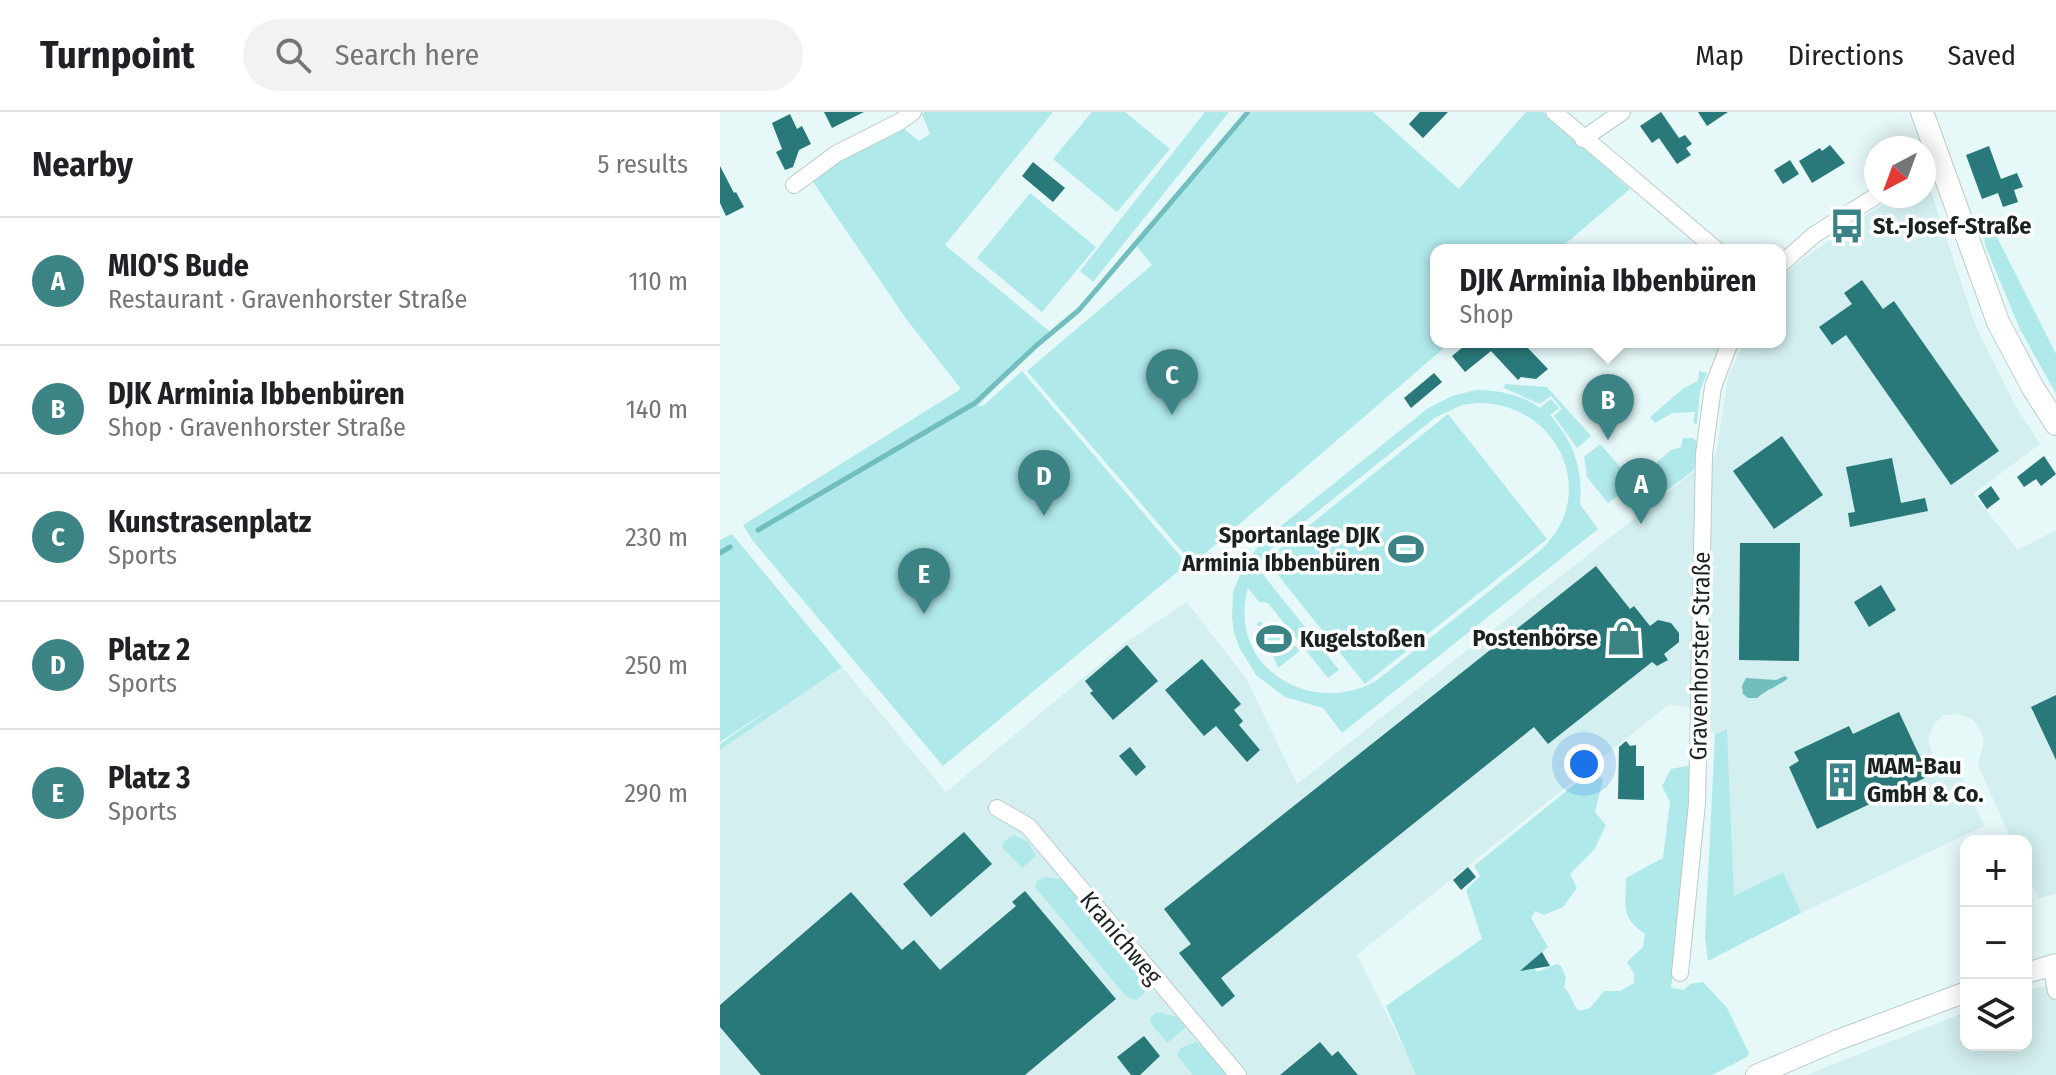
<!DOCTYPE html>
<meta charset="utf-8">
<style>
body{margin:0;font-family:"Fira Sans Condensed",sans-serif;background:#f2f2f2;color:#202124}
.controls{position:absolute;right:24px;bottom:24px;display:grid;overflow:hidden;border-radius:16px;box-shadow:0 4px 20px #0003}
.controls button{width:72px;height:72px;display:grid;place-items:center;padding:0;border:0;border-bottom:2px solid #e0e0e0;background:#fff;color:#202124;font:40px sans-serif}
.compass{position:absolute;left:1144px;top:24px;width:72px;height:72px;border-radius:50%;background:#fff;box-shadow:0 4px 20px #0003;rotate:221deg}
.you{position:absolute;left:864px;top:652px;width:28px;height:28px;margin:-20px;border:6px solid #fff;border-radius:50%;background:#1a73e8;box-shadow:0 0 0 12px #1a73e833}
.badge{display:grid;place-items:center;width:52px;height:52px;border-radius:50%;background:#3b8385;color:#fff;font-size:26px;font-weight:700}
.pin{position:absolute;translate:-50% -66px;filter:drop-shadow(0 2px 4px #0008)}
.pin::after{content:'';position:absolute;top:42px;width:28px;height:24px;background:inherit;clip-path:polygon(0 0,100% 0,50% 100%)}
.popup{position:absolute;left:710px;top:132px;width:356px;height:104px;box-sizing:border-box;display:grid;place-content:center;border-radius:16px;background:#fff;filter:drop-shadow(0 2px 6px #0005);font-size:26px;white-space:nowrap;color:#757577}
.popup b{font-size:30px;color:#202124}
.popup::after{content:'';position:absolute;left:50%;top:100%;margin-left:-16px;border:16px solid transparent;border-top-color:#fff}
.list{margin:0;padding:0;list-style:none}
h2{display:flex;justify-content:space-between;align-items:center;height:104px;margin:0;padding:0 32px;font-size:34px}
h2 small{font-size:26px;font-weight:400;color:#757577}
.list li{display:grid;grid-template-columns:52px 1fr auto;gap:24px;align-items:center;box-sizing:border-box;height:128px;padding:0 32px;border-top:2px solid #e0e0e0}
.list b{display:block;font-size:30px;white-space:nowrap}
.list p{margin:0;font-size:26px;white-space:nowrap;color:#757577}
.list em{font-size:26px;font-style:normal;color:#757577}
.icon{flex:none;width:44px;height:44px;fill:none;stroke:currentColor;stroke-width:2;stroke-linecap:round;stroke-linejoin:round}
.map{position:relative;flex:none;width:1336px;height:963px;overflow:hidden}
header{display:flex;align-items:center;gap:48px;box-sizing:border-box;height:112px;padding:0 40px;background:#fff;border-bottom:2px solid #e0e0e0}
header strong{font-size:38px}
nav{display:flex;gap:44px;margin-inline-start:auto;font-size:28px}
.search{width:560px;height:72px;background:#f2f2f2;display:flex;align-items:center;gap:20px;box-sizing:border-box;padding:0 28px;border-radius:44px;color:#757577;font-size:30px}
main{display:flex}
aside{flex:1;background:#fff}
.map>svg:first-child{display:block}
</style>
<header>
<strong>Turnpoint</strong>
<div class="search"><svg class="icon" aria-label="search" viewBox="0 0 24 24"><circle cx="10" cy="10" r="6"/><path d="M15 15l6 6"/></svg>Search here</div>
<nav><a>Map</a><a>Directions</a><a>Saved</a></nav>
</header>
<main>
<aside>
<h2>Nearby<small>5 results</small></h2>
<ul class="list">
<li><span class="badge">A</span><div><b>MIO'S Bude</b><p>Restaurant · Gravenhorster Straße</p></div><em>110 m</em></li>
<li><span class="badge">B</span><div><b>DJK Arminia Ibbenbüren</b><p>Shop · Gravenhorster Straße</p></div><em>140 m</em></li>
<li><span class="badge">C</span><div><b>Kunstrasenplatz</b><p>Sports</p></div><em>230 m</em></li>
<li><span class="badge">D</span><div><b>Platz 2</b><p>Sports</p></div><em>250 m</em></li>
<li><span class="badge">E</span><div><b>Platz 3</b><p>Sports</p></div><em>290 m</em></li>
</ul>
</aside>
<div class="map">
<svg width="1336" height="963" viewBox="0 0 1336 963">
<rect width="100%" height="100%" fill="#e6f8f8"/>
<path fill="#d3efef" d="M1204 77 1211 80 1256 215 1296 295 1320 332 1253 382 1298 438 1336 418V782L1318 786 1306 759V729H1292L1258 653 1264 628 1259 615 1252 607 1239 602 1224 603 1214 612 1208 625 1210 636 1216 648 1227 657 1240 661 1264 714 1081 801 1062 760 1014 785 1007 618 995 623 975 596 949 592 637 843 697 963H0V638L122 555 226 680 405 531 467 490 527 568 577 672 996 342 1008 265 1025 230H1060V170L1075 153 1135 110 1177 84H1204Z
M1336 872V963H1086L1246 900V933H1306V878Z"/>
<path fill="#b0e9ea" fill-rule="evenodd" d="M205 0H333L225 133 329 219 257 295 264 293 302 259 467 452 223 654 33 429 23 413 241 277 187 208 91 67 122 46 183 16 199 29 210 22 202 2Z
M372 0H405L450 37 397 100 333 47Z
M485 0H509L373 170 360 159Z
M532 0H653L739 77 806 0H823L910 77 838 138H716V230H731L473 452 307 259 432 153 415 132Z
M310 81 376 135 322 200 257 146Z
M1269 110 1274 112 1278 127 1336 242V282L1300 217 1265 133 1263 112Z
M979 259 987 261 980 279 977 312 973 311 975 300 952 301 935 311 930 305 964 276 978 269Z
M785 272 827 275 871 324 857 336 834 304 842 297 831 284 820 292 784 276Z
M756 278C779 278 802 283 820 296L831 287 839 296 830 303C854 330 863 357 860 392L878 417 622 621 603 596 565 585 536 563 519 535 514 520 512 506 513 480 523 455 542 429 707 297 732 284ZM757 291C840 290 883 387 816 442L656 569C590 606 506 554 528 476L539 490 548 491 608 566 619 558 537 455 553 435 716 305 742 293Z
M728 302 827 427 645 572 546 448Z
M963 326H973L977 330 974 358 945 380 927 359 951 338 961 335Z
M880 332 908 364 913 360 929 379 911 394 900 382 888 391 867 365 864 345Z
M12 422 122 555 0 638V632L60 590 0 630V428Z
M538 510H542L543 513 581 538 558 556 541 515 537 513Z
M1007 617 1014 784 1063 760 1081 801 988 849 985 824 995 623Z
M971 653 974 690 951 876 964 878 970 872 983 870 1007 896 1029 941 1027 945 992 963H696L666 894 762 827 746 778 760 764 754 754 871 659 883 667 875 700 886 713 874 738 850 762 857 776 843 795 824 803 815 799 811 806 828 835 810 851 817 860 837 852 841 854 846 866 844 875C852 883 852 892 859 899L870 896 884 879H900L914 871V862L907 850 923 835 925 822C900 804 906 795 906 766L943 746 950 690 942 674 951 657Z
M294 723 308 730 316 744 302 756 282 735 284 729Z
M324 765 347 768 427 866 429 876 418 887H412L405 883 315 775 316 770Z
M437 900 458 905 465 913 464 917 447 931 430 910 431 905Z
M476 930 480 933 509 963H473L457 943 461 936Z"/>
<path fill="#72bebf" d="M1065 564 1068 566C1059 574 1047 577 1037 586H1028L1023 582 1022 574 1026 566 1056 568Z"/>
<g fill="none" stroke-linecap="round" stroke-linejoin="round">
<path stroke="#72bebf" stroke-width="5" d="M38 418 255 291 317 233 359 198 528 0
M0 441 10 435"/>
</g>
<path fill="#29787a" d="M104 0H144L112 16Z
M700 0H728L703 26 689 12Z
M941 0 959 26 965 23 972 32 966 36 971 43 957 52 939 26 932 31 920 14Z
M978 0H1008L987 14Z
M70 2 77 17 82 14 91 32 79 38 73 55 65 58 56 40 62 37 52 11Z
M1110 33 1125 51 1092 71 1079 49 1100 36 1102 39Z
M1269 34 1281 67 1297 61 1303 75 1294 78 1298 90 1283 95 1278 81 1262 87 1246 43Z
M1070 48 1079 62 1063 72 1054 58Z
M313 50 345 76 333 90 302 64Z
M0 54 14 81 16 80 24 95 6 104 0 91Z
M1142 168 1163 197 1174 189 1279 339 1231 373 1126 223 1112 233 1099 215 1132 192 1124 181Z
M749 230H802L828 257 816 267 801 265 798 268 771 239 745 260 732 244Z
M714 261 722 270 691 296 684 286Z
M1062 324 1103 383 1054 417 1013 359Z
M1324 344 1336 362 1321 374 1316 367 1304 375 1297 365Z
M1172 346 1181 391 1205 386 1208 399 1130 415 1128 401 1135 400 1126 355Z
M1271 374 1280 387 1267 397 1258 384Z
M1020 431H1080L1079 549 1019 548Z
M876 454 910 497 914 494 930 514 938 508 951 511 959 521V530L944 542 948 548 937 554 932 550 828 632 814 615 501 866 515 884 502 895 459 841 471 832 444 797Z
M1161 473 1176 498 1149 515 1134 490Z
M407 533 438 569 393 608 370 581 373 579 365 569Z
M482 547 521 592 514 598 523 609 519 613 540 638 527 650 496 614 484 624 445 578Z
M1336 583V648L1311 595Z
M1179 600 1209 664 1097 717 1069 655 1079 649 1074 640 1129 614 1133 622Z
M906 629 910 634 916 633V654H924V688L898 687 899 635Z
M410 635 426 655 416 664 399 644Z
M244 720 272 752 211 805 183 772Z
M748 755 756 765 741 778 733 768Z
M305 779 396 887 305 963H41L0 915V893L131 780 182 838 194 828 220 858 296 794 292 790Z
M822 840 830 854 800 859Z
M424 924 440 944 420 963H411L397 945Z
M600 930 612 944 618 939 638 963H560Z"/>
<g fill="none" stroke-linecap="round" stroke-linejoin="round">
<g stroke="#bacbcb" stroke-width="18">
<path id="minor" d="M834 0 997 138
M863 27 902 0
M1204 58 1220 51
M74 73 116 42 179 10 193 0
M1060 153 1094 123 1156 84
M277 696 308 714 518 963
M1331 853 1336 879
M960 861 977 691 984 342 993 275 1010 230"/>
</g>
<g stroke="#bacbcb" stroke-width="22">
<path id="tertiary" d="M1306 861 1336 852
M1036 963 1118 928 1246 880"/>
</g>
<g stroke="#bacbcb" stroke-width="24">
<path id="secondary" d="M1202 0 1278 210 1313 276 1336 312"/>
</g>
<use href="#minor" stroke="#fff" stroke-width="16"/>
<use href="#tertiary" stroke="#fff" stroke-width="20"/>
<use href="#secondary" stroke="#fff" stroke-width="22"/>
</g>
<defs>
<g id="bus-bare" transform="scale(2.76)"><path d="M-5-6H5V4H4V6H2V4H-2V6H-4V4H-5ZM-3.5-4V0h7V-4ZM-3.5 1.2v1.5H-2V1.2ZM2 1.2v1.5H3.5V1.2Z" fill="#3b8385" stroke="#fff" stroke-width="2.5" paint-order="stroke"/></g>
<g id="stadium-bare" transform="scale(2.76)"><path d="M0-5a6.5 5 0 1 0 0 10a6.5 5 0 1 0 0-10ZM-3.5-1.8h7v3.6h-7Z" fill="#3b8385" stroke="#fff" stroke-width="2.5" paint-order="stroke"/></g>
<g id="shop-bare" transform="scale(2.76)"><path d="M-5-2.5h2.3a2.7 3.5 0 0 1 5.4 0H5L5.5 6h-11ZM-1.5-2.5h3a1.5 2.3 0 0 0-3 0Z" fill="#3b8385" stroke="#fff" stroke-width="2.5" paint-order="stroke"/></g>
<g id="building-bare" transform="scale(2.76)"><path d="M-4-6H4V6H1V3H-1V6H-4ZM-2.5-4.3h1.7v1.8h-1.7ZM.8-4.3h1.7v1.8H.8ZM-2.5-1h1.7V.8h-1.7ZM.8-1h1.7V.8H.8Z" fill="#3b8385" stroke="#fff" stroke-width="2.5" paint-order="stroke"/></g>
</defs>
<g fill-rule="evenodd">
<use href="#bus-bare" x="1127" y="114"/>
<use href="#stadium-bare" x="686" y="437"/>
<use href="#shop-bare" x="904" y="526"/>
<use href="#stadium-bare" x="554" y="527"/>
<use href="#building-bare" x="1121" y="668"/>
</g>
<g text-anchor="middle" stroke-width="7" stroke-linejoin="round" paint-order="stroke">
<g font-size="24" font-weight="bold" fill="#1b2222" stroke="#fff" text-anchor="start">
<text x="1153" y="122">St.-Josef-Straße</text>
<text x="660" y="431" text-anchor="end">Sportanlage DJK<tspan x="660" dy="28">Arminia Ibbenbüren</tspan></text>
<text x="878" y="534" text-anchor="end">Postenbörse</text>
<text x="580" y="535">Kugelstoßen</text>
<text x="1147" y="662">MAM-Bau<tspan x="1147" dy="28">GmbH &amp; Co.</tspan></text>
</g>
<g font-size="24" fill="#1b2222" stroke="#fff">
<text transform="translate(980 544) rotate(-89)" y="8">Gravenhorster Straße</text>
<text transform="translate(401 826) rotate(50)" y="8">Kranichweg</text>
</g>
</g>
</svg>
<div class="controls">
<button>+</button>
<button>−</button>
<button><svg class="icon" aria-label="layers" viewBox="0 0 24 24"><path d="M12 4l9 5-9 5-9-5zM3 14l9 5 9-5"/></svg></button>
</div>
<svg class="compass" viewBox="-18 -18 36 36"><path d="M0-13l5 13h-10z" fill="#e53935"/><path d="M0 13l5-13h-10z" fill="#757577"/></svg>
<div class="you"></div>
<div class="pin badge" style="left:921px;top:412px">A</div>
<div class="pin badge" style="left:888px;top:328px">B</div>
<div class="popup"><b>DJK Arminia Ibbenbüren</b>Shop</div>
<div class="pin badge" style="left:452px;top:303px">C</div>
<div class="pin badge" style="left:324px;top:404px">D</div>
<div class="pin badge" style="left:204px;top:502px">E</div>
</div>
</main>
